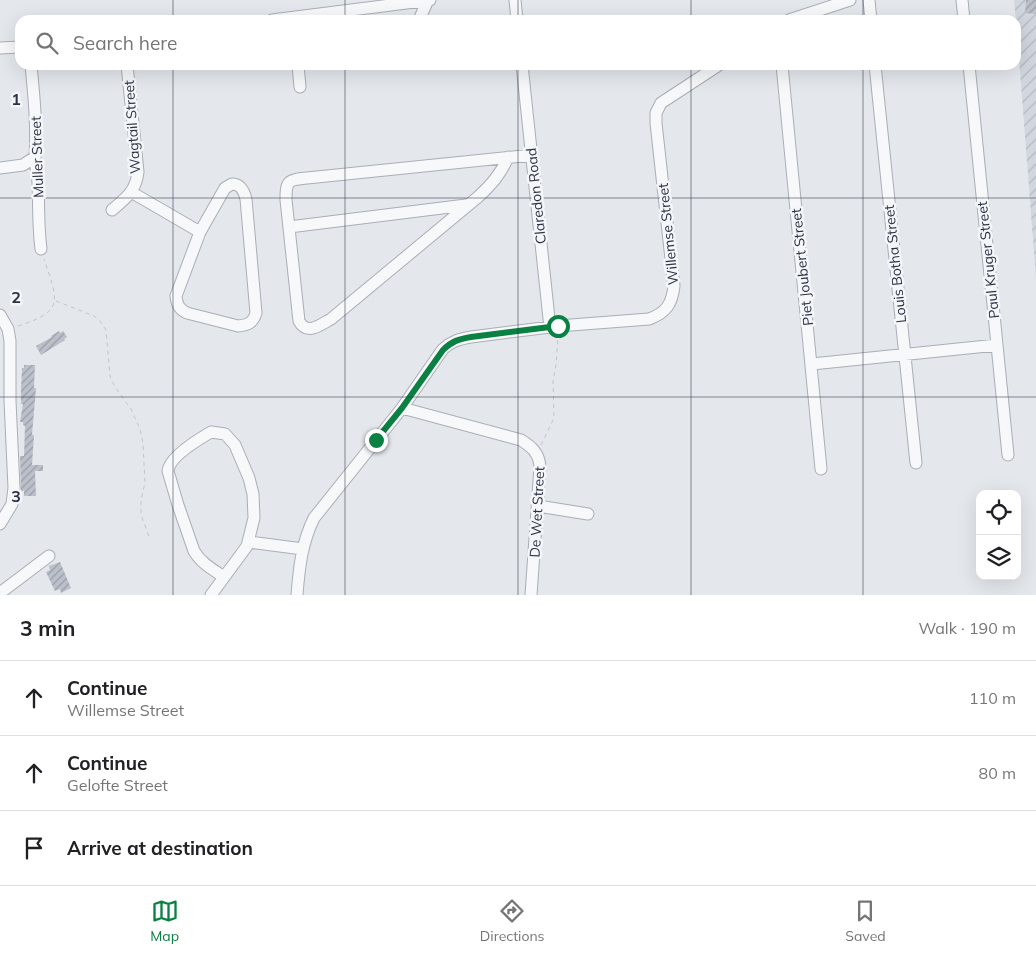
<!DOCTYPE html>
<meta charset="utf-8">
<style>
body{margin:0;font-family:Mulish,sans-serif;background:#f6f6f6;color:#202124}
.controls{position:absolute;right:15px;bottom:15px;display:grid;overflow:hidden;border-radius:10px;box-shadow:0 5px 20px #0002}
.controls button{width:45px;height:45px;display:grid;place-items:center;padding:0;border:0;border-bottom:1px solid #e0e0e0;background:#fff;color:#202124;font:25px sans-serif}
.stop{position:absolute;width:15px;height:15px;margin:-11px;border:4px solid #0b8043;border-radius:50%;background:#fff}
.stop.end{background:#0b8043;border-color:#fff;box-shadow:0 1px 5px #0008}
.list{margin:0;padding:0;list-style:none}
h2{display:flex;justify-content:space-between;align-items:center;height:65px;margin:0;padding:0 20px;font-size:21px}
h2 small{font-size:16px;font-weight:400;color:#757577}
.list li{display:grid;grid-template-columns:32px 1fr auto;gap:15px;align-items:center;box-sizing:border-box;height:75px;padding:0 20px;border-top:1px solid #e0e0e0}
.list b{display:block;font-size:19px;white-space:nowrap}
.list p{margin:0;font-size:16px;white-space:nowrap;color:#757577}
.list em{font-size:16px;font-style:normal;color:#757577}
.icon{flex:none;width:28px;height:28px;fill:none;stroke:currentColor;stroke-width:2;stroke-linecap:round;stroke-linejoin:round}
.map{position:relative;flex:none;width:1036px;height:595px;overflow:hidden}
.search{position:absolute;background:#fff;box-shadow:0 5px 20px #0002;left:15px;right:15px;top:15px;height:55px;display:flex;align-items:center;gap:12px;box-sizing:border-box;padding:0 18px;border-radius:15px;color:#757577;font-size:19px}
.sheet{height:290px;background:#fff}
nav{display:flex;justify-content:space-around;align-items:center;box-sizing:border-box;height:70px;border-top:1px solid #e0e0e0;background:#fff;font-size:14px;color:#757577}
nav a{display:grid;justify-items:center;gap:2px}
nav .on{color:#0b8043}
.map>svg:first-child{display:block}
</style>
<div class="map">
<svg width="1036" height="595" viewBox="0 0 1036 595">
<defs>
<pattern id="industrial-furrows" width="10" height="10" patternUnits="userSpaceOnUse" patternTransform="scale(1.25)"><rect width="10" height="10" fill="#d2d6de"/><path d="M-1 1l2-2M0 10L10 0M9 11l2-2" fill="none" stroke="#b4b8c0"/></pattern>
<pattern id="building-hatch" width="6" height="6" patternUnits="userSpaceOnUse" patternTransform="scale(1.25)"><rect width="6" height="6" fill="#bbc0ca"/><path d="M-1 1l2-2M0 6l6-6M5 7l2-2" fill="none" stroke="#989da6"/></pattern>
</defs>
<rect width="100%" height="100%" fill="#e4e7ec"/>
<path fill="url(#industrial-furrows)" d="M1014 0H1036V278L1016 20Z"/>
<path fill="url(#building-hatch)" d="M1026 0H1036V14L1025 13Z
M59 331 60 333 63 331 67 337 64 339 65 340 41 355 36 346 52 337 51 336Z
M24 365H35L34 388H36L32 435H34L32 465H43V471H35L36 496H24V491H21L20 456H24L25 426 23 425V422H20L23 404H21V391L22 368H24Z
M60 562 71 588 61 593 60 589 55 591 46 572 50 570 49 566Z"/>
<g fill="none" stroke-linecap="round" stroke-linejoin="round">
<g stroke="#a9aeb7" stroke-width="13">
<path id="minor" d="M515 0 517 20
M869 0 871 20
M962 0 964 20
M272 20 430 0
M419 20 428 0
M789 20 850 0
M0 48 20 47
M31 65C34 96 37 126 35 157 35 166 38 175 38 184 39 206 38 227 41 249
M298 65 300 87
M522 65 550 328
M782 65 821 469
M875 65 916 463
M969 65 1008 455
M508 157C501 174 491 185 478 197L331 319C320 325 307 336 299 321L286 200C286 180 288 180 307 178L532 155
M0 168 23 165 35 157
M232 184C241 184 244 191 246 199L256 313C253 323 248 325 238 326L187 313C179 309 177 305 176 296L200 232 225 188Z
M131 192 200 232
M112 210C126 198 136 191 138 172L127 65
M289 227 466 205
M0 315 8 329 10 341V401L14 488 12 504 0 524
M812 364 997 345
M402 408 521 440C532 447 539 453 540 467L531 595
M538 506 588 514
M249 542 303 549
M0 593 49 556
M211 595 247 546 254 518 253 494 249 478 235 445 225 434 211 432C199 439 169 457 168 471L178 505 194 551C201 563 212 569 224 577
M297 595C299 568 302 542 314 518L402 408 443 349C452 341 459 339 471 337L558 326 649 319C666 313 672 304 674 286L656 123V113L661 103 719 65"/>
</g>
<path stroke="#c2c5cb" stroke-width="1" stroke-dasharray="4 4" stroke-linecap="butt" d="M56 301 94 316 100 321 106 330 110 376 115 387 131 409 140 429 143 443 145 483 141 500V515L150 539
M18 326C65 311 58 301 44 259
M541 445 554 418 553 381 556 365 558 337"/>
<use href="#minor" stroke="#f7f8fa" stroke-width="11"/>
</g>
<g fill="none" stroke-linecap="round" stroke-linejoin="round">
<path stroke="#0b8043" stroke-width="6" d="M376 440 402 408 443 350C452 341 459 339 471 337L558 326"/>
</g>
<path fill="none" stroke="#2b3445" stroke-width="1" stroke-opacity="0.55" d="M173 0V20M345 0V20M518 0V20M691 0V20M863 0V20M173 65V595M345 65V595M518 65V595M691 65V595M863 65V595M0 198H1036M0 397H1036"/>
<g text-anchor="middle" stroke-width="5" stroke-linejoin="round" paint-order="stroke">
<g font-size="14" fill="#2b3445" stroke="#f4f6f9">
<text transform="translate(132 127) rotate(-94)" y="5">Wagtail Street</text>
<text transform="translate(37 157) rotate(-92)" y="5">Muller Street</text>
<text transform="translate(536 196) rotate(-96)" y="5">Claredon Road</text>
<text transform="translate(668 234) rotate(-96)" y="5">Willemse Street</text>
<text transform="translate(988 260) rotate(-96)" y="5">Paul Kruger Street</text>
<text transform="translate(895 264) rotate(-96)" y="5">Louis Botha Street</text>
<text transform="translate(802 267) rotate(-96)" y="5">Piet Joubert Street</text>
<text transform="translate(537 512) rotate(-87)" y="5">De Wet Street</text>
</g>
</g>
<g font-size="16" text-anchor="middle" font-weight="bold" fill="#2b3445" stroke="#f4f6f9" stroke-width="5" stroke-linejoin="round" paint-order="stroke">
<text x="16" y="105">1</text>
<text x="16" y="303">2</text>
<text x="16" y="502">3</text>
</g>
</svg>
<div class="controls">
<button><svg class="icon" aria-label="locate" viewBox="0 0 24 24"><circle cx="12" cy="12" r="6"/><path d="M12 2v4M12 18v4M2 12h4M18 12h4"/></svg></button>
<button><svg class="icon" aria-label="layers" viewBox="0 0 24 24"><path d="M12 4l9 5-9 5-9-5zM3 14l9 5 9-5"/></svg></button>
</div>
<div class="stop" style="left:558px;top:326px"></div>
<div class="stop end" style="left:376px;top:440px"></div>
<div class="search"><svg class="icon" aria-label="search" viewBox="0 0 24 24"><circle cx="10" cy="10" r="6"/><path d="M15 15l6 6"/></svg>Search here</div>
</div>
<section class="sheet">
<h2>3 min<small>Walk · 190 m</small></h2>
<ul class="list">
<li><svg class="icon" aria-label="ahead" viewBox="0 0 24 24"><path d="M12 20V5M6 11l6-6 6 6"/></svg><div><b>Continue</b><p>Willemse Street</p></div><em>110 m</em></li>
<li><svg class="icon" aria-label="ahead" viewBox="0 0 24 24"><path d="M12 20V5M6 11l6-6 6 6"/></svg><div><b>Continue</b><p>Gelofte Street</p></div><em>80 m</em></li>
<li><svg class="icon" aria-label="arrive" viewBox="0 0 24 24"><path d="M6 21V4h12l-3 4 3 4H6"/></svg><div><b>Arrive at destination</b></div></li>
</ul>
</section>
<nav>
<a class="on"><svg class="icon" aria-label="map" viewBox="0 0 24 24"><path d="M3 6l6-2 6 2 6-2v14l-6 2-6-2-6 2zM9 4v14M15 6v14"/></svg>Map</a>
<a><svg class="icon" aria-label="directions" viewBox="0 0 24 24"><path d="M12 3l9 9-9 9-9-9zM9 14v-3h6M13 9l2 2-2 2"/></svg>Directions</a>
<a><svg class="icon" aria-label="saved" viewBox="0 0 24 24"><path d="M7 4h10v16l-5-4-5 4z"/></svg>Saved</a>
</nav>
